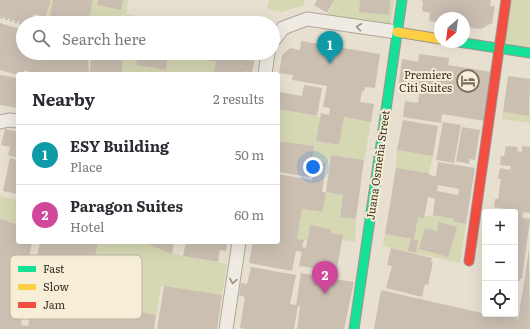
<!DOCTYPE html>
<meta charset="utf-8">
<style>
body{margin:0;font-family:Literata,serif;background:#f2f2f3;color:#2b2b33}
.controls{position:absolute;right:12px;bottom:12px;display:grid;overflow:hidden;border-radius:4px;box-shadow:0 4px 16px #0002}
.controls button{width:36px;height:36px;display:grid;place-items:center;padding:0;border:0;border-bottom:1px solid #e1e1e2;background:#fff;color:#2b2b33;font:20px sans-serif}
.compass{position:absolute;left:434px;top:12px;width:36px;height:36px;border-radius:50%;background:#fff;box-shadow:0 4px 16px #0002;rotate:208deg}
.you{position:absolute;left:313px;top:167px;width:14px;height:14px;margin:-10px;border:3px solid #fff;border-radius:50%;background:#1a73e8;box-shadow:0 0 0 6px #1a73e833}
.badge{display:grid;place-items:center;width:26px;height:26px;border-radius:50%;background:#1a73e8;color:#fff;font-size:13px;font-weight:700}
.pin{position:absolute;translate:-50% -33px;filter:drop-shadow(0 1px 2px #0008)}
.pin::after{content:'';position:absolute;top:21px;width:14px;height:12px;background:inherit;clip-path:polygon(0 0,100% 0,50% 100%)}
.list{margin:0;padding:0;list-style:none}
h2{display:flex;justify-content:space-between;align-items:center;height:52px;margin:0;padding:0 16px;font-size:17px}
h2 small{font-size:13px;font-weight:400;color:#7c7c81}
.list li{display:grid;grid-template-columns:26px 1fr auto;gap:12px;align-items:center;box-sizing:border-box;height:60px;padding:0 16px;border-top:1px solid #e1e1e2}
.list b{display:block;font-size:15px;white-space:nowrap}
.list p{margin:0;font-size:13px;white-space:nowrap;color:#7c7c81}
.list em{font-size:13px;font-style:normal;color:#7c7c81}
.icon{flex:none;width:22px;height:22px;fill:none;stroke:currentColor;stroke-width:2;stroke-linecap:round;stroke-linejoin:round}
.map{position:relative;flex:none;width:530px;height:329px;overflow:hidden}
.search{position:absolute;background:#fff;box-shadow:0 4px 16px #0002;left:16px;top:16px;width:264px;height:44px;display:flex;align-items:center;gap:10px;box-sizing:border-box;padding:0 14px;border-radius:22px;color:#7c7c81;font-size:15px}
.panel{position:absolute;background:#fff;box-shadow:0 4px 16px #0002;left:16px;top:72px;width:264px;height:172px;border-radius:4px}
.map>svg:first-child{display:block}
</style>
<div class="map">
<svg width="530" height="329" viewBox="0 0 530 329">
<rect width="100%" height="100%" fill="#e7e0d1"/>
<path fill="#d6d7b3" d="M47 0H128L126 14 157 20 156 23H125V14L107 23H62L45 17 51 1Z
M269 0H305L304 5 282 12 267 9Z
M334 0H394L390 29 326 17Z
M510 0H530V49L503 45Z
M123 53H138L136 65 166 70 170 54 216 62 213 74 145 73V74H122Z
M278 109 320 117 316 141 338 145 344 117 371 122 364 160 331 155 330 161C325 164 318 162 312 160L314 146 278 141Z
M503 112 529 116 530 113V123L502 119Z
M397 150 433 156 429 173 396 168Z
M326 192 343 195 340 216 356 219 355 242 342 240 343 235 331 233V229L310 225 307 241 297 239 302 209 323 212Z
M0 196 16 200 18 204V224L7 222 8 220 0 219Z
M433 215 454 219V222L466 224 460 263 383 246 385 234 414 240 418 217Z
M98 242H143L166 251 183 256 227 264 222 295 161 286 156 315 88 301Z"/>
<path fill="#cbbfb2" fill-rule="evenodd" d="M0 0H47L51 1 45 17 34 14 31 23H24L0 16Z
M53 0H93L88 23 50 16Z
M98 0H123L121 10 97 5Z
M317 0H334L327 13 314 5Z
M360 0H390L389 15 359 12Z
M420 0H491L490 6H495L492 23 481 29 464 27V18H440V23L429 21 430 13 422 11 423 1Z
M0 23 23 30V53H88L89 74H36L24 70 23 74H18V75L0 70Z
M301 41 380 54 375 88 365 87 364 91H362L360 102 374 104 371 122 344 117 339 145 316 141 321 113 329 115 330 108 323 107 327 86 292 80 293 75 279 73 282 55 290 48 300 50Z
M91 53H123L122 74 90 72Z
M138 53H169L166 70 136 65Z
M171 53H256L252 73 244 71V74H213L216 62Z
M419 54 449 58 448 65 492 72 485 121 442 114 441 123 403 117 405 101 418 103 420 87 399 83 402 59 418 62Z
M0 75 18 78V108L0 105Z
M508 76 530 79 529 116 503 112Z
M304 85 322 88 317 116 278 109 279 92 302 96Z
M403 120 438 126 433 156 397 150Z
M443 122 461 125 454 163 436 160Z
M462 127 480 130 475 160 470 159 469 164 456 161Z
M5 129 18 132V158L8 155 10 147 1 145Z
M278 141 314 146 310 177 278 172Z
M506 146 518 147 517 151 522 152V146L530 147V213L523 212 522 218 530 219V220L522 279H520L515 287V212H504L505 209 494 207 495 199H498L500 185 501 179H498L500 168 510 170 511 166 500 165 501 156H504Z
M331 155 364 160 356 219 340 217 343 195 326 192Z
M10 158 18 160V204L15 203 17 194 3 191Z
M315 161 326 163 322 192H326L323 212 302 209 297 239 304 240 302 247 306 248 310 225 331 229V233L343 235 335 279 354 282 344 329H297L300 306H298L294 329H247L240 328 245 297 239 295 241 283 247 284 251 267 296 275 290 304 296 305 301 273 313 275 314 268 299 266 302 252 296 251 292 271 249 263 253 242H278V174L312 180Z
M438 162 475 168 466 224 454 222V219L433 215 435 199 428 197 424 218 418 217 414 240H418L416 253 408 251 411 239 385 234 396 168 429 173V175L436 176ZM438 185 459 189 458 195 437 191Z
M0 219 8 220 7 222 18 224V242H32L28 267 32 268 27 298H25L21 325 28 326 34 289 56 293 55 298 116 310 117 307 156 315 154 329H0Z
M439 222 457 227 448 257 419 249 425 228 437 231Z
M40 242H98L88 294 32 283Z
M143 242H174L172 254Z
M186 242H227L226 251 220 250 218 262 183 256Z
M391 248 432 258 431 262H433L428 285 425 284 422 297 386 288 392 266 387 265Z
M529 249 530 329H374L381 290 499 317 498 314H516L518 321Z
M164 286 222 295 217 329H157Z"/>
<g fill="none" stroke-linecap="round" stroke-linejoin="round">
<g stroke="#ada599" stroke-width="15">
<path id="street" d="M273 41 283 28 307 19 397 32
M265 74 268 53
M0 122 9 120 18 121
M226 329 239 242"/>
</g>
<g stroke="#9c958a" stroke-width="11">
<path id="fast" d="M458 42 530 53
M354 329 402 0"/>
</g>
<g stroke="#9c958a" stroke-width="11">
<path id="slow" d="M397 32 440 39"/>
</g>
<g stroke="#9c958a" stroke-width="11">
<path id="jam" d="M469 261 506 0"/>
</g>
<path stroke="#c8c2b9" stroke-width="2.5" stroke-dasharray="3 2" stroke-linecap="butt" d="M0 17 23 24"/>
<use href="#street" stroke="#efebe3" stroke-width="13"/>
<use href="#fast" stroke="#16e098" stroke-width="9"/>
<use href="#slow" stroke="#ffcf43" stroke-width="9"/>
<use href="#jam" stroke="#f24e42" stroke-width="9"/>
</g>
<defs><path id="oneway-chevron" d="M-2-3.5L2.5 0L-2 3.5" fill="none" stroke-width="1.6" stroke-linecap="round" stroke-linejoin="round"/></defs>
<g stroke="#968c82">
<use href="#oneway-chevron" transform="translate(359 27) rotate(-172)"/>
<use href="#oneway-chevron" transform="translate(233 281) rotate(99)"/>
</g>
<defs>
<g id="hotel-ring" transform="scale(1.15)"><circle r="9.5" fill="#f7eed8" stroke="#786c5e" stroke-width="1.5"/><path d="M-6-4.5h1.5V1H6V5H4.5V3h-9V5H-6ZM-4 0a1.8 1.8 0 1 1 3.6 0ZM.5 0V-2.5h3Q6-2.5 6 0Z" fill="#786c5e"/></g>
</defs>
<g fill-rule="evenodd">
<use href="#hotel-ring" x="468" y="81"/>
</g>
<g text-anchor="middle" stroke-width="4" stroke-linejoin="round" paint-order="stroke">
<g font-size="11" fill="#3d2e20" stroke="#f7eed8" text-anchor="end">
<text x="452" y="79">Premiere<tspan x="452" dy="13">Citi Suites</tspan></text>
</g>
<g font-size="11" fill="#3d2e20" stroke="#f7eed8">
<text transform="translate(378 165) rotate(-82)" y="4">Juana Osmeña Street</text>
</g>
</g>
<rect x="10" y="255" width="132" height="64" rx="6" fill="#f7eed8" stroke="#bfb4a1" stroke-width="1"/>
<rect x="18" y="266" width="18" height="6" fill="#16e098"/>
<rect x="18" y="284" width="18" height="6" fill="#ffcf43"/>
<rect x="18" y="302" width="18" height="6" fill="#f24e42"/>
<g font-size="11" fill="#3d2e20">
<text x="43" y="273">Fast</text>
<text x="43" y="291">Slow</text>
<text x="43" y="309">Jam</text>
</g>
</svg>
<div class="controls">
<button>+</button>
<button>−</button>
<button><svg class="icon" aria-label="locate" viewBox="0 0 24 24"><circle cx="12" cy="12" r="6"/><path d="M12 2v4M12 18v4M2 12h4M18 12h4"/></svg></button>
</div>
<svg class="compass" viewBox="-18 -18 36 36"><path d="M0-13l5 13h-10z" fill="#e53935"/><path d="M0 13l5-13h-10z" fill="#7c7c81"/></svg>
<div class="you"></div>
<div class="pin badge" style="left:330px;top:64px;background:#0f9aa8">1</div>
<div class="pin badge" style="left:325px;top:294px;background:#d1479c">2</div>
<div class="search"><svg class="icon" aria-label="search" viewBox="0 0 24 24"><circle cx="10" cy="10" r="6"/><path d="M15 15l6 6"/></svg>Search here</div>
<section class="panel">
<h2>Nearby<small>2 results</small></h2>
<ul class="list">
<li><span class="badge" style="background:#0f9aa8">1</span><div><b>ESY Building</b><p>Place</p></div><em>50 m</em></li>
<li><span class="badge" style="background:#d1479c">2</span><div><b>Paragon Suites</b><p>Hotel</p></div><em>60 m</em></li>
</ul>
</section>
</div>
